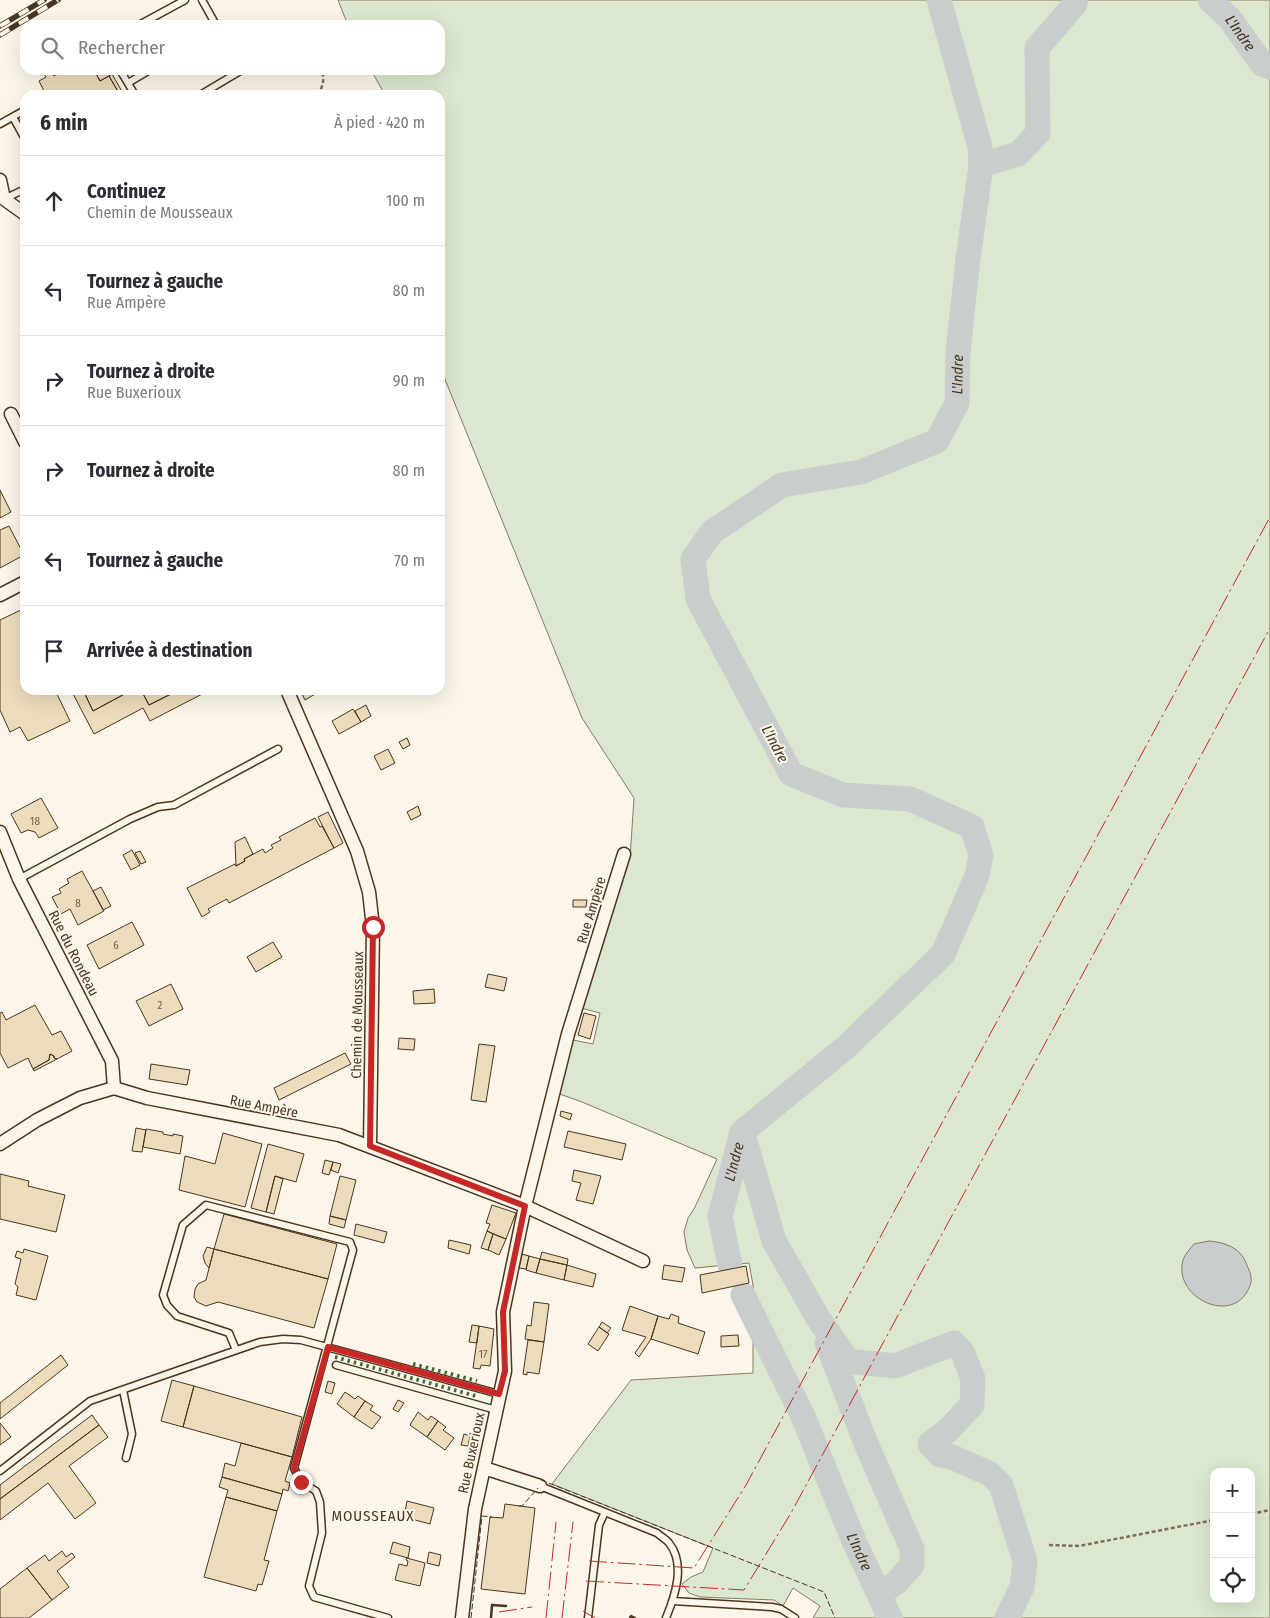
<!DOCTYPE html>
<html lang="fr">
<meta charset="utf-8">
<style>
body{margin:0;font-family:"Fira Sans Condensed",sans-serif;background:#f2f2f3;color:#2b2b33}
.controls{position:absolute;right:15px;bottom:15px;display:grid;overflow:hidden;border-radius:10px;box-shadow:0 5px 20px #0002}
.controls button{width:45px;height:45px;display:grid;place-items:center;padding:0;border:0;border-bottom:1px solid #e1e1e2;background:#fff;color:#2b2b33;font:25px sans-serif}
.stop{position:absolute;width:15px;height:15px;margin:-11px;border:4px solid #c62828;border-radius:50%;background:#fff}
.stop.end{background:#c62828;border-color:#fff;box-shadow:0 1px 5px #0008}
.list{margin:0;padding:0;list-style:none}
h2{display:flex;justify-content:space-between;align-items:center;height:65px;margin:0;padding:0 20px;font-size:21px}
h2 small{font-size:16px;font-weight:400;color:#7c7c81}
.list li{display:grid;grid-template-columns:32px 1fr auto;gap:15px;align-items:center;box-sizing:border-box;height:90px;padding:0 20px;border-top:1px solid #e1e1e2}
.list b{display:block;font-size:19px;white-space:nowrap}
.list p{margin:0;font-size:16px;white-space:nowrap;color:#7c7c81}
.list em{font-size:16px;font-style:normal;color:#7c7c81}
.icon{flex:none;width:28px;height:28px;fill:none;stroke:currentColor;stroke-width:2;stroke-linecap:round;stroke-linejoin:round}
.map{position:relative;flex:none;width:1270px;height:1618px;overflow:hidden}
.search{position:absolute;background:#fff;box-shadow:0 5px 20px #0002;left:20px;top:20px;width:425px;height:55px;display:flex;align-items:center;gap:12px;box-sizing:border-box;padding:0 18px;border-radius:15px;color:#7c7c81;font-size:19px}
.panel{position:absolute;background:#fff;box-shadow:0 5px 20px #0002;left:20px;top:90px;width:425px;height:605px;border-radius:15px}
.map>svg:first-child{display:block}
</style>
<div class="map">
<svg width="1270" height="1618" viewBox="0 0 1270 1618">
<rect width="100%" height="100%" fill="#fbf6e9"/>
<path fill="#dce7d0" stroke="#887966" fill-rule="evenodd" d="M338 0H1270V1618H813L820 1606 793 1588 783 1606 774 1600 700 1597 689 1593 682 1584 691 1577 703 1572 713 1548 552 1484 631 1380 753 1373V1285L749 1263 695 1268 687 1250 684 1232 688 1218 695 1207 717 1159 582 1102 557 1093 573 1040 593 1044 600 1013 581 1008 630 858 634 798 582 718 440 367V95H385L371 70H440V25H348ZM1214 1472H1251V1599H1214Z"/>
<path fill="#c9cecd" stroke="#887966" d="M1209 1241C1224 1242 1241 1248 1246 1263 1248 1268 1251 1273 1251 1278 1252 1283 1249 1288 1247 1292 1228 1324 1173 1296 1183 1260 1185 1254 1190 1249 1194 1244Z"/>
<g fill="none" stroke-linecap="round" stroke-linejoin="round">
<g stroke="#c9cecd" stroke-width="25">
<path id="s1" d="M1210 0 1230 19 1262 64 1270 67"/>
<path d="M981 165 1018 154 1038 133 1037 48 1075 4V0"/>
<path d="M743 1134 774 1241 818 1318 848 1361 895 1366 954 1343 963 1353 973 1379 972 1405 947 1431 930 1444 940 1455 952 1457 990 1474 1001 1485 1025 1561 1022 1587 1007 1618"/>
<path id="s2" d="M730 1265 720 1216 742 1132 845 1048 943 954 977 876 981 855 972 827 910 799 843 795 791 774 698 599 693 559 712 532 782 485 861 472 937 441 957 403 958 352 968 259 981 165 980 147 939 0"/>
<path id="s3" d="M743 1295 802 1414 854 1541 890 1618"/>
<path d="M827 1343 865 1441 912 1549V1565L897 1582 880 1594"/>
</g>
</g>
<path fill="#ecdcbc" stroke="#4a3520" d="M65 70H94L100 81 109 76 120 95H46L39 81 46 77 44 74 50 71 54 76Z
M94 70H110L112 74 100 81Z
M112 74 124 95H120L109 76Z
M0 490 11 512 0 518Z
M9 526 24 555 0 568V530Z
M25 608V690H55L70 721 28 741 20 727 10 732 0 710V620Z
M71 690H83L93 711 132 690H141L149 705 171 694 169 690H210L150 721 143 708 94 734Z
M83 690H132L93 711Z
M141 690H169L171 694 149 705Z
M309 690H322L305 700 302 694Z
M366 705 371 716 361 722 355 711Z
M353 709 361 722 339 734 332 721Z
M407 738 410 745 403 749 399 742Z
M388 749 395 763 381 770 374 756Z
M41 798 58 828 39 838 35 832 28 830 21 833 11 814Z
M418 806 421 815 411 820 407 812Z
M328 812 343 843 334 848 318 817Z
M315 818 320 827 322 826 334 848 229 903 227 899 208 909 210 912 202 917 187 888 235 864 236 866 245 861 244 859 263 849 265 853 273 848 271 845 281 840 279 837Z
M245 837 253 854 244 859 245 861 236 866 235 842Z
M132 850 140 865 131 870 123 855Z
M140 851 146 862 141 864 135 853Z
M82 871 104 911 78 925 70 909 61 914 52 897 61 893 59 889 69 883 67 879Z
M101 887 111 906 103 910 93 891Z
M573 900H587L586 907H573Z
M132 922 144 945 99 969 87 945Z
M273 942 282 957 256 972 247 957Z
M488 974 507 978 504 991 485 987Z
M171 984 183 1009 149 1026 136 1001Z
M434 989 435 1003 414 1004 413 991Z
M35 1005 52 1035 61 1031 72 1051 57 1059 54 1058V1056L50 1054 49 1060 33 1069 28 1058 8 1068 0 1053V1013L2 1012 6 1020Z
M584 1013 596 1016 590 1039 578 1035Z
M399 1038 415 1039 414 1050 398 1049Z
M479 1044 495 1046 486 1102 471 1100Z
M345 1053 351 1064 279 1100 274 1088Z
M50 1054 54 1056V1058L57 1059 34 1071 33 1069 49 1060Z
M151 1064 190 1070 187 1085 149 1079Z
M561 1111 572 1114 570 1120 560 1116Z
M136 1128 146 1130 142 1152 132 1151Z
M146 1129 163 1132V1134L173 1136V1134L183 1136 180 1154 143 1147Z
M568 1131 626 1144 622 1160 564 1147Z
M223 1133 262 1144 245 1207 179 1190 185 1156 215 1164Z
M268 1144 304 1154 296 1182 275 1176 266 1212 251 1208Z
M325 1160 333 1162 329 1175 322 1173Z
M333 1162 341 1164 338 1173 331 1170Z
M574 1170 601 1176 593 1204 576 1200 581 1183 572 1181Z
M0 1174 29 1181 28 1186 65 1195 56 1232 0 1219Z
M275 1176 283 1179 274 1214 266 1212Z
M340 1176 356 1180 346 1220 330 1216Z
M492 1205 516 1213 506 1239 487 1231 490 1224 486 1223Z
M224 1214 337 1244 328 1279 214 1249Z
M330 1216 346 1220 344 1228 329 1224Z
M356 1224 387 1232 384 1243 354 1235Z
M487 1231 493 1234 488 1250 481 1248Z
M493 1234 506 1239 499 1255 488 1250Z
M449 1240 471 1245 469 1254 448 1248Z
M207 1247 214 1249 209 1268 205 1263 203 1256Z
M24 1249 48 1256 36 1300 16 1295 18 1287 15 1284 21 1259 15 1257 17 1251 23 1253Z
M214 1249 328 1279 314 1328 218 1302 206 1306 197 1302 194 1297 195 1289 198 1284 206 1280Z
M542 1252 568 1259 567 1265 540 1259Z
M522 1254 529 1256 526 1269 519 1268Z
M529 1256 540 1259 536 1273 526 1270Z
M540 1259 567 1265 564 1280 536 1273Z
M567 1265 596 1274 593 1287 564 1280Z
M664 1265 685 1268 682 1282 662 1279Z
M746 1266 749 1283 702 1293 700 1275Z
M534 1302 549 1304 544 1342 525 1339 527 1325 531 1326Z
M630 1306 658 1316 651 1339 639 1357 635 1353 646 1337 622 1330Z
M671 1314 679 1317 678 1323 705 1332 698 1354 651 1339 658 1316 669 1319Z
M602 1322 611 1328 607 1333 599 1327Z
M472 1325 479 1326 477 1343 469 1342Z
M479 1326 494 1329 490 1366 481 1365 480 1369 473 1368Z
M599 1327 609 1334 598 1351 588 1344Z
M738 1335 739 1346 721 1347V1336Z
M528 1340 544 1342 539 1374 527 1372V1375L523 1374Z
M61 1355 68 1365 0 1419V1403Z
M172 1380 194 1386 183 1427 161 1421Z
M328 1381 335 1383 332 1394 325 1392Z
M194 1386 302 1417 292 1457 183 1427Z
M345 1392 355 1399 358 1396 365 1401 354 1417 337 1404Z
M398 1400 404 1403 398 1412 393 1409Z
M365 1401 373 1406 370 1410 381 1417 372 1429 354 1417Z
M418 1412 428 1420 431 1416 438 1421 427 1437 410 1425Z
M92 1415 99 1425 0 1499V1485Z
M438 1421 446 1427 443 1430 454 1438 445 1450 427 1437Z
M0 1423 11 1437 0 1445Z
M99 1425 108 1437 69 1466 96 1503 75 1519 48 1483 0 1520V1499Z
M464 1434 470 1436 468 1446 461 1445Z
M241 1443 292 1457 285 1481 290 1483 288 1491 283 1489 282 1494 222 1477 225 1463 235 1466Z
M222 1477 282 1494 277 1511 226 1497 228 1490 219 1487Z
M226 1497 277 1511 264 1560 269 1561 262 1585 258 1584 256 1591 204 1577Z
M407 1501 434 1508 430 1524 404 1517Z
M505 1504 535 1508 525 1594 481 1589 490 1517 503 1518Z
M393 1542 410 1547 408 1558 390 1553Z
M62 1551 66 1557 72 1553 75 1557 57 1571 69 1587 52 1600 27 1568 45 1555 49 1561Z
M429 1552 441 1555 439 1566 427 1563Z
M407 1558 425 1563 420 1586 395 1580 399 1564 407 1566 408 1561 406 1560Z
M27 1568 52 1600 29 1618H0V1589Z"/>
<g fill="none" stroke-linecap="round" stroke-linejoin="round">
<g stroke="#4a3520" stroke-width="9">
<path id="lane" d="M202 0 216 25
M139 25 185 0
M120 70 135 95
M128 83 150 70
M200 95 242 70
M13 117 25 139
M0 124 25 110
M4 199 25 189
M19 879 130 819 158 807 174 805 278 749
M236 1350 229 1333 177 1316 167 1305 163 1295 183 1225 206 1205 350 1242 353 1250 294 1468 301 1482 316 1491 320 1502 322 1533 309 1586 314 1597 388 1618
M336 1365 496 1410
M123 1390 132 1434 126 1458
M0 1471 90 1401 260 1342 283 1339 301 1340 499 1394
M540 1486 657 1533C660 1536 666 1539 669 1543 686 1564 675 1596 666 1618
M673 1601 772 1607 781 1609 795 1618
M588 1618 599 1525 605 1512"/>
</g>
<g stroke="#4a3520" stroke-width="15">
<path id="street" d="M0 180 4 199
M4 199 25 214
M11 414 25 442
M0 595 25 582
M287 690 357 851 369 892 373 927 370 1146
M0 832 19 879 112 1061 114 1088
M0 1144 37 1120 80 1098 114 1088 147 1098 339 1135 525 1206 643 1261
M484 1468 540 1486
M462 1618 475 1509 505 1371 503 1312 525 1206 568 1034 624 854"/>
</g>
<path stroke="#7f6f5c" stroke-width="2.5" stroke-dasharray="4 2.5" stroke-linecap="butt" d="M318 95C322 87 326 79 321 70
M1251 1514 1270 1510
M1049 1545 1079 1546 1214 1520"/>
<use href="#lane" stroke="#fbf6e9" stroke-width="6"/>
<use href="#street" stroke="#fbf6e9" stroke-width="12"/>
<g stroke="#4a3520" stroke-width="5.5">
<path id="rail" d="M0 26 44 0
M0 35 58 0"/>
</g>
<use href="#rail" stroke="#fbf6e9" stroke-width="4" stroke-dasharray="11" stroke-linecap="butt"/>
<path stroke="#436837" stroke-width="4" stroke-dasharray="2.5 4" stroke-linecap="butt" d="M335 1357 476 1396
M413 1364 477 1381"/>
<path stroke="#4a3520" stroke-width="1" stroke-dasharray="6 2.5" stroke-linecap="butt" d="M541 1480 824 1592 835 1618
M519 1506H522L538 1488
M471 1618 482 1516 492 1517"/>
<path stroke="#4a3520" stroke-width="2.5" d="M491 1618 492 1605 506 1606
M630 1618 631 1616 635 1618"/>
<path stroke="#c62828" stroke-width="1" stroke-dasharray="18 4 2.5 4" stroke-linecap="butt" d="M589 1561 694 1568 746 1485 1270 517
M586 1581 744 1590 791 1513 1270 628
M583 1611 595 1618
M499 1612 532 1607
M546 1618 556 1522
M562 1618 573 1522"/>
</g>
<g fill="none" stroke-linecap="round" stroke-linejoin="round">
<path stroke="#c62828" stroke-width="6" d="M301 1482 294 1468 328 1347 499 1394 505 1371 503 1312 525 1206 370 1146 373 927"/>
</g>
<g text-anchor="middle" stroke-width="4" stroke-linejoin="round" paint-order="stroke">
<g font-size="11" fill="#725f47">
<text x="35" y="825">18</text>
<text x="78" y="907">8</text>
<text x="116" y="949">6</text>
<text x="160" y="1009">2</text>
<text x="483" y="1358">17</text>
</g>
<g font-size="14" fill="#4a3520" stroke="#fbf6e9">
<text transform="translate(591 910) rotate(-73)" y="5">Rue Ampère</text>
<text transform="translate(74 953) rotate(63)" y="5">Rue du Rondeau</text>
<text transform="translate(357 1015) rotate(-89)" y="5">Chemin de Mousseaux</text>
<text transform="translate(264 1106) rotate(11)" y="5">Rue Ampère</text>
<text transform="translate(471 1453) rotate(-78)" y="5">Rue Buxerioux</text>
</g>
<g font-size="15" font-style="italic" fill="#4a3520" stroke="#fbf6e9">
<text dy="5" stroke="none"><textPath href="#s1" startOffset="45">L'Indre</textPath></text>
<text dy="5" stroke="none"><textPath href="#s2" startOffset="1322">L'Indre</textPath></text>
<text transform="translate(775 744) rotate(62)" y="5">L'Indre</text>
<text dy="5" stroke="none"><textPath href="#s2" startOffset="106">L'Indre</textPath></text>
<text dy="5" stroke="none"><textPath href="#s3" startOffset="282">L'Indre</textPath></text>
</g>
<g font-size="15" letter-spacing="1" fill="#4a3520" stroke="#fbf6e9">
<text x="373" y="1521">MOUSSEAUX</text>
</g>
</g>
</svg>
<div class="controls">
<button>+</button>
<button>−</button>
<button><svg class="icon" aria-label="locate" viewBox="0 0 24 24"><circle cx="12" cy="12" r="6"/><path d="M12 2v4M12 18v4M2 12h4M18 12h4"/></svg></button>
</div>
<div class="stop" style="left:373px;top:927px"></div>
<div class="stop end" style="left:301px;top:1482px"></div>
<div class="search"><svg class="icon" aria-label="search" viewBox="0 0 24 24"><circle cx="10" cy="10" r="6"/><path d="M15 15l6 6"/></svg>Rechercher</div>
<section class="panel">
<h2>6 min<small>À pied · 420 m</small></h2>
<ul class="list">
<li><svg class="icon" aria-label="ahead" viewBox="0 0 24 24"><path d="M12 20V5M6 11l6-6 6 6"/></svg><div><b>Continuez</b><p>Chemin de Mousseaux</p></div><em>100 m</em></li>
<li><svg class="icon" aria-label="left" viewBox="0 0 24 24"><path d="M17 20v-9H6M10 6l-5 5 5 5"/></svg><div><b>Tournez à gauche</b><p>Rue Ampère</p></div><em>80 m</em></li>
<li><svg class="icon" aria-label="right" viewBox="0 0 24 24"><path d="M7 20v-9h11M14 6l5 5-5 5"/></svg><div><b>Tournez à droite</b><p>Rue Buxerioux</p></div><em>90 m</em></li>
<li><svg class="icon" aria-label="right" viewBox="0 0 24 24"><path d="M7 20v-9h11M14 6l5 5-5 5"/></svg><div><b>Tournez à droite</b></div><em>80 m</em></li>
<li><svg class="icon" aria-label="left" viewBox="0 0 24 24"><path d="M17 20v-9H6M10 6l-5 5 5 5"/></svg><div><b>Tournez à gauche</b></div><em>70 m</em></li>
<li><svg class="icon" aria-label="arrive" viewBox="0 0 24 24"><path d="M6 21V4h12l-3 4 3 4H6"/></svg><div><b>Arrivée à destination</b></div></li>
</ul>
</section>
</div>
